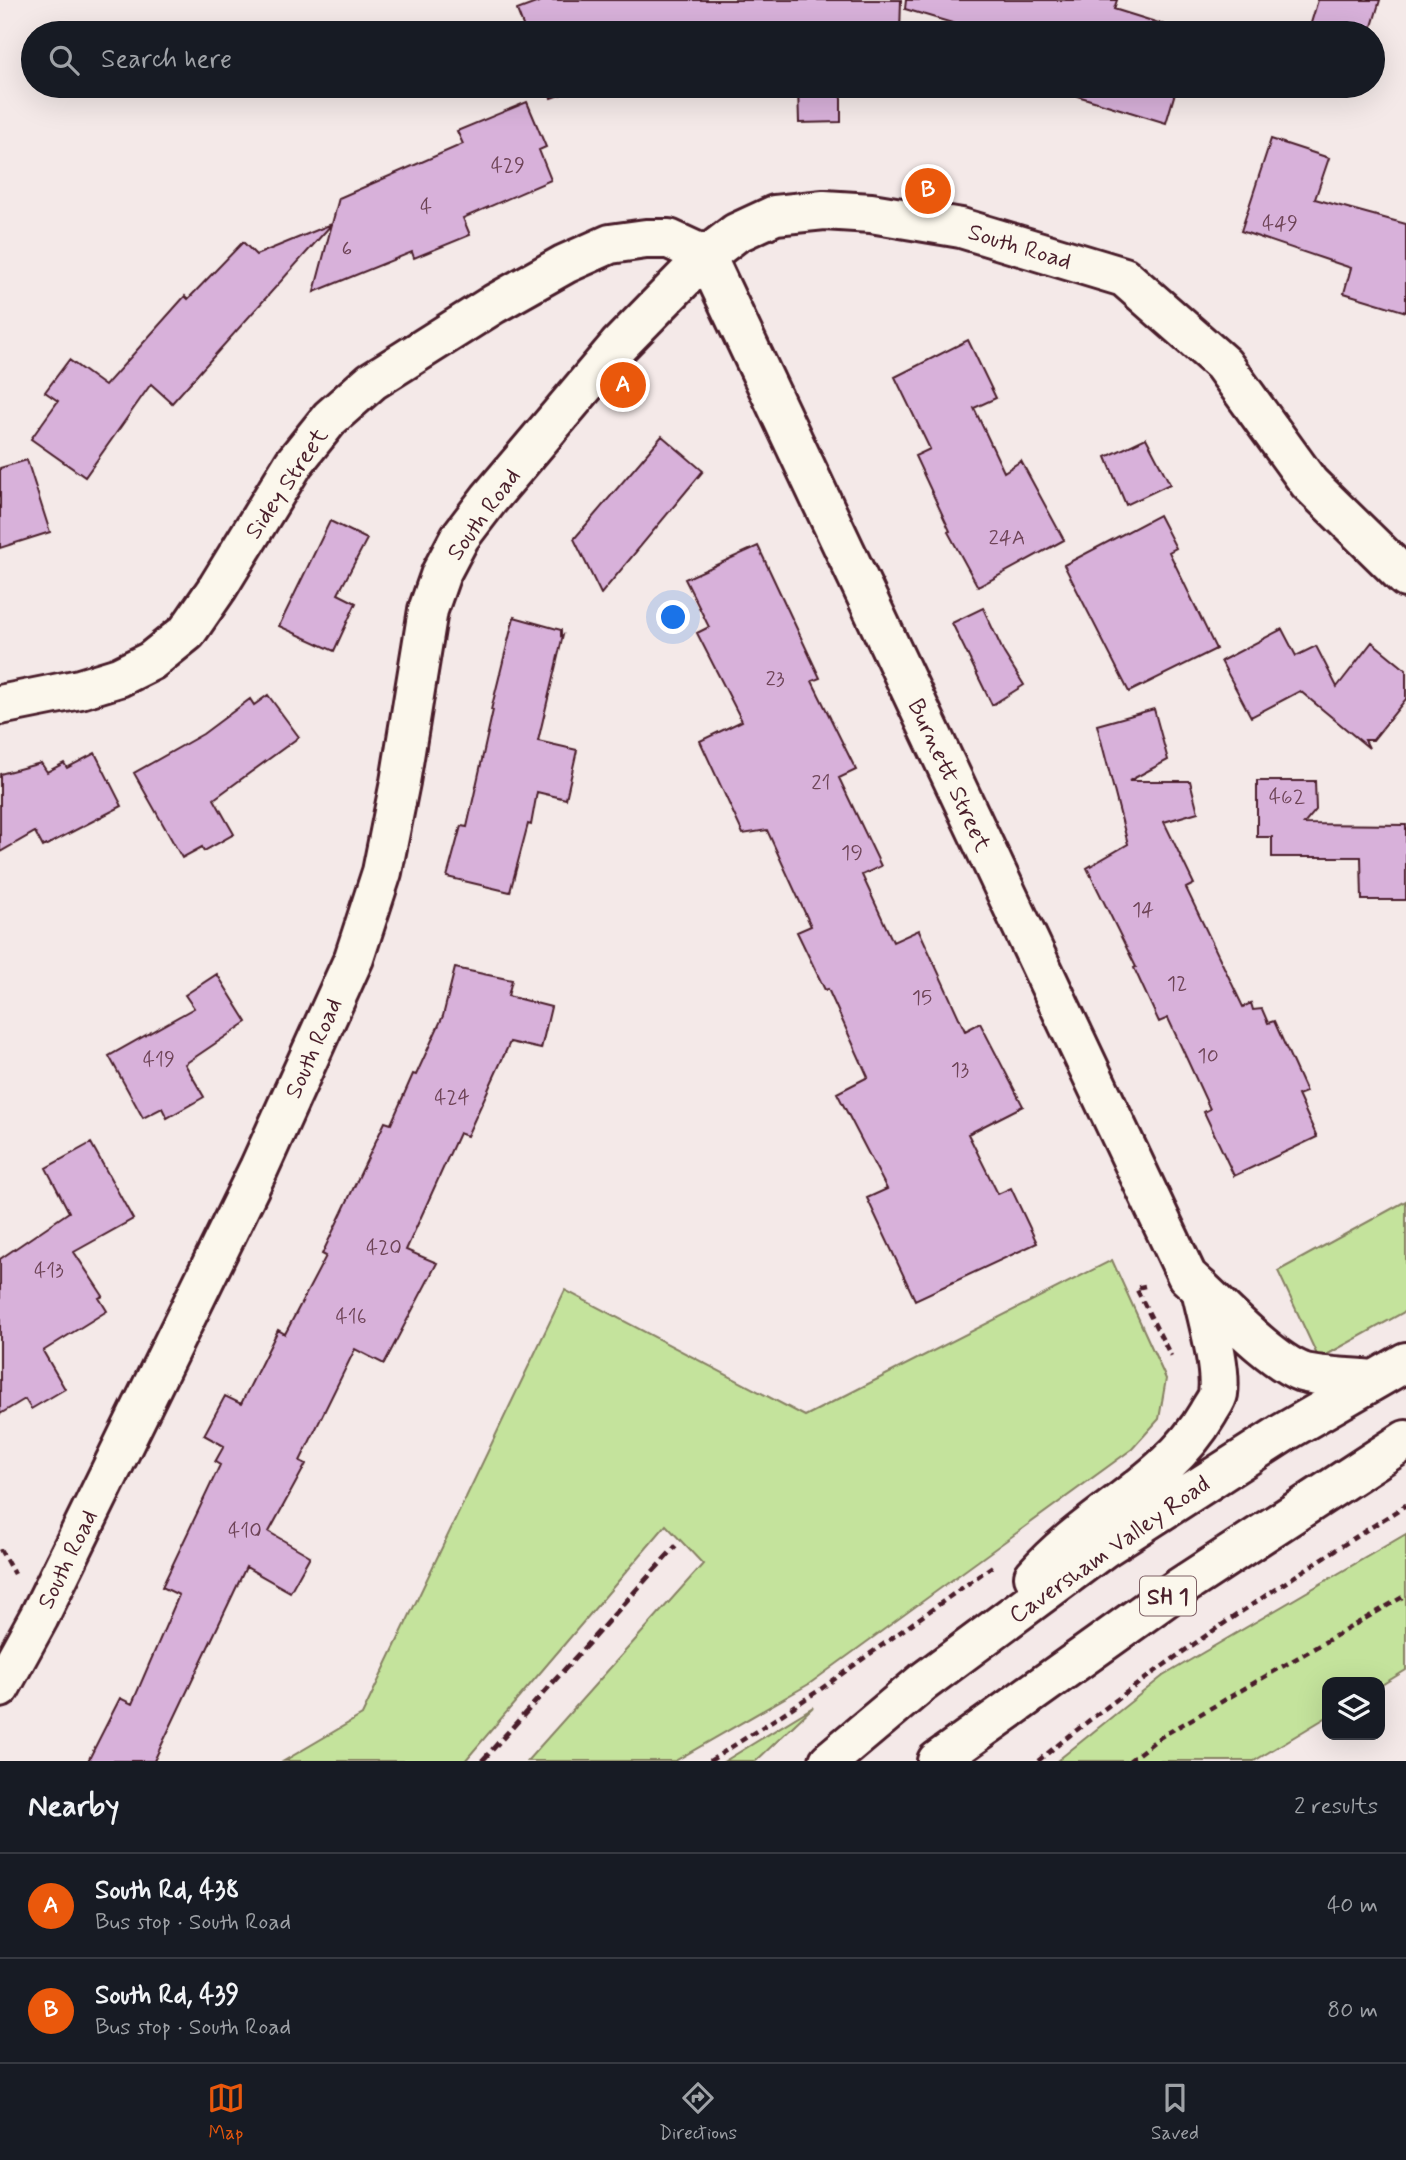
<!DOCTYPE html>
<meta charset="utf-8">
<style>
body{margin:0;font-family:Mynerve,sans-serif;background:#20242c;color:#f1f3f6}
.controls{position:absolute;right:21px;bottom:21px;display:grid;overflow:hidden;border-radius:14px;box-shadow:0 7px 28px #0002}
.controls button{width:63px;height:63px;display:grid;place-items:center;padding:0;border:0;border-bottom:2px solid #363941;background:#171b24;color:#f1f3f6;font:35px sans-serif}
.you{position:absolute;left:674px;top:618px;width:24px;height:24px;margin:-18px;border:5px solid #fff;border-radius:50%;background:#1a73e8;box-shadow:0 0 0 10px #1a73e833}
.badge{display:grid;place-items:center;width:46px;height:46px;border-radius:50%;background:#ea580c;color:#fff;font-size:23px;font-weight:700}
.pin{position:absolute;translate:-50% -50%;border:4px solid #fff;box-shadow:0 2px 7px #0006}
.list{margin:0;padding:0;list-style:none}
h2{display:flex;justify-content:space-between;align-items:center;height:91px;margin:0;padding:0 28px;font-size:30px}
h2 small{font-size:23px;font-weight:400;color:#9ea1a6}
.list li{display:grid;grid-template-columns:46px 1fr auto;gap:21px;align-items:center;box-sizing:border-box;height:105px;padding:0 28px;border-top:2px solid #363941}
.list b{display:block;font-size:26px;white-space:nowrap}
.list p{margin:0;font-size:23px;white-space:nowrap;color:#9ea1a6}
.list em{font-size:23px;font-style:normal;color:#9ea1a6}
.icon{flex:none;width:38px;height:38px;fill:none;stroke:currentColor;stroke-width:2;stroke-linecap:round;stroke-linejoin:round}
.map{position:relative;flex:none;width:1406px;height:1761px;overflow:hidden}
.search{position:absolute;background:#171b24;box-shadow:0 7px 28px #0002;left:21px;right:21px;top:21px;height:77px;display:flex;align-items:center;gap:18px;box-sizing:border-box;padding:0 24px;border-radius:38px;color:#9ea1a6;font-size:26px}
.sheet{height:301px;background:#171b24}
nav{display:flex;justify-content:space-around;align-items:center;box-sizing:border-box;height:98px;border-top:2px solid #363941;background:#171b24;font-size:19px;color:#9ea1a6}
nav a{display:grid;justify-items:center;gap:4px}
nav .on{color:#ea580c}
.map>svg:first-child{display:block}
</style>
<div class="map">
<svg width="1406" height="1761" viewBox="0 0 1406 1761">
<rect width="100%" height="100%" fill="#f4e9e8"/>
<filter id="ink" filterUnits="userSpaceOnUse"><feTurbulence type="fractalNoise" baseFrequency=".0143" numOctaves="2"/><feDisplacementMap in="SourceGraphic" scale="14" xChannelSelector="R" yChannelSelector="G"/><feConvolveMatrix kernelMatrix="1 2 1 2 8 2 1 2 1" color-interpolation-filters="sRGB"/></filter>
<g filter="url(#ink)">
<path fill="#c4e39c" stroke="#878164" stroke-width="2" d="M1406 1201V1311L1319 1359 1278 1271Z
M1112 1260 1166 1379 1159 1419 1132 1449 809 1684 675 1761H527L703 1564 666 1525 465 1761H284L362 1715 565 1290 805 1416Z
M1406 1534V1670L1380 1686V1682H1327V1717L1254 1761H1057L1163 1676Z
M813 1707 756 1761H725Z"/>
<path fill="#d8b1da" stroke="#4a1f2b" stroke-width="2" d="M544 0H901L900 33H526L517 10Z
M906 0H1117L1114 9 1191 33H986L905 9Z
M1318 0H1380L1370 33H1308Z
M547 86H585L551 98Z
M798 86H841V122L799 123Z
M1073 86H1177L1166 123 1071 94Z
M527 102 546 147 539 150 551 180 463 218 470 235 414 258 412 252 314 292 332 224 172 403 151 384 85 477 31 439 58 401 45 392 69 360 105 386 185 296 188 299 243 242 256 255 332 224 339 198 463 144 457 131Z
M1271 139 1329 158 1315 199 1406 224V312L1344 293 1351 268 1241 231Z
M968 340 996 398 974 408 1004 472 1021 461 1064 540 978 587 948 532 950 531 915 456 930 449 895 377Z
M662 436 703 471 601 594 574 539Z
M1146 438 1170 484 1126 505 1106 457Z
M27 460 50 532 0 548V468Z
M1159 515 1176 548 1169 552 1216 649 1129 692 1064 565Z
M330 521 367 539 338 594 356 603 334 651 279 626Z
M758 546 820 678 812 681 856 770 839 778 881 866 862 875 893 942 919 930 965 1031 980 1023 1023 1106 968 1134 998 1194 1011 1188 1037 1243 915 1300 867 1198 887 1189 837 1093 868 1077 828 989 825 990 797 932 811 926 767 830 743 834 700 741 742 721 697 633 709 627 685 579Z
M983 608 1004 653 1024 685 992 705 952 623Z
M514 617 561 630V636L563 635 538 741 577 750 566 799 537 792 531 825 528 824 510 892 447 877 461 826 467 827 493 710H491Z
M1282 629 1296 656 1316 646 1337 687 1372 642 1406 670V699L1373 740H1365L1369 748 1300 691 1251 717 1221 661Z
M268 695 299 737 214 799 234 834 204 851 202 847 182 858 134 773 203 734 250 699 254 705Z
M1154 709 1168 760 1129 781H1190L1198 812 1164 822 1194 884 1186 888 1243 1007 1251 1003 1253 1010 1262 1009 1268 1023 1274 1021 1306 1092 1298 1095 1317 1137 1234 1176 1204 1112 1210 1109 1168 1018 1159 1022 1134 968 1136 967 1087 868 1128 844 1097 725Z
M95 753 122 806 43 847 35 832 0 852V774L41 763 47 772 64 763 67 768Z
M1257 781H1315L1316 810 1304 824 1406 825V900H1362L1361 857H1272V837H1257Z
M455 968 512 980 508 996 551 1007 541 1049 510 1042 467 1136 459 1133 406 1250 437 1263 384 1364 355 1349 300 1461 306 1464 269 1532 310 1556 290 1592 246 1567 154 1761H88L120 1698 132 1704 179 1595 162 1587 220 1465 215 1462 224 1446 204 1435 225 1396 241 1404 278 1330 285 1334 326 1256 322 1254 385 1122 391 1124 413 1074 416 1075 443 1016Z
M217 974 247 1022 185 1064 204 1097 167 1118 162 1108 143 1118 109 1056 194 1008 185 995Z
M91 1143 133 1219 74 1252 103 1296 99 1298 107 1311 43 1351 65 1389 31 1409 25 1399 0 1414V1259L69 1212 46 1168Z"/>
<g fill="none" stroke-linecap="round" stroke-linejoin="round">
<g stroke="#4a1f2b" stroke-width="44">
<path id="minor" d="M0 705 80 689 119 677 151 661 187 632 218 587 294 463 330 418 372 381 494 304 565 264 610 244 646 239H669L706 256 1187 1276 1201 1289"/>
</g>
<g stroke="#4a1f2b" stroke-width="44">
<path id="tertiary" d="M0 1688 39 1617 259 1168 354 958 382 872 400 782 428 610 441 573 460 537 489 499 619 345 706 256 736 233 775 215 824 210 871 213 961 228 1124 277 1223 364 1309 483 1406 578"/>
</g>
<g stroke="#4a1f2b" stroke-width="44">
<path id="trunk" d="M1201 1289C1226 1312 1272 1361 1302 1372 1317 1377 1356 1378 1373 1380
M1034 1576C1086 1516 1169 1482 1208 1413 1211 1407 1217 1400 1218 1394 1222 1367 1207 1317 1201 1289
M829 1761 923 1682 1104 1548 1283 1433 1406 1362
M937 1761 1179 1588 1406 1440"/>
</g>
<path stroke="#4a1f2b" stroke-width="4.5" stroke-dasharray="7 5" stroke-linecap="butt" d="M1145 1286 1136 1288 1171 1356
M0 1549 14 1574
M710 1761 818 1691 994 1565
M1038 1761C1154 1666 1280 1585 1406 1505
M1129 1761 1159 1738 1406 1595"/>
<use href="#minor" stroke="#fbf7ec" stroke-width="38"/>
<use href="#tertiary" stroke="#fbf7ec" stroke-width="38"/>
<use href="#trunk" stroke="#fbf7ec" stroke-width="38"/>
<path stroke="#4a1f2b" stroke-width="5" stroke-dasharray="10 5" stroke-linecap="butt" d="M482 1761 676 1546"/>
</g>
</g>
<g text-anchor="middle" stroke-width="6" stroke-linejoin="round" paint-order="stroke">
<g font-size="21" fill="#6e4457">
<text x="508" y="172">429</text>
<text x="426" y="213">4</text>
<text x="1280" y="230">449</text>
<text x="347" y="255">6</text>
<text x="1007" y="544">24A</text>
<text x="775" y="685">23</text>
<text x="821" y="789">21</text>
<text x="1287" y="803">462</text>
<text x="852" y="859">19</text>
<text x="1143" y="916">14</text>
<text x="1177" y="990">12</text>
<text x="922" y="1004">15</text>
<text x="1208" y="1062">10</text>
<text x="159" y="1066">419</text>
<text x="960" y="1076">13</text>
<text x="452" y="1104">424</text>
<text x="384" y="1254">420</text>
<text x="49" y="1277">413</text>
<text x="351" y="1323">416</text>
<text x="245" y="1537">410</text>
</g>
<rect fill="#fbf7ec" stroke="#7f6065" stroke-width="2" x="1140" y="1576.5" width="56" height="39" rx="5"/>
<g font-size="23" font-weight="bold" fill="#4a1f2b">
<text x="1168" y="1604">SH 1</text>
</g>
<g font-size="24" fill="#4a1f2b" stroke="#fbf7ec">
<text transform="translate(1020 246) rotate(17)" y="8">South Road</text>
<text transform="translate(286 483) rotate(-56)" y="8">Sidey Street</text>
<text transform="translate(483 514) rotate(-54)" y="8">South Road</text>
<text transform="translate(950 775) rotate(65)" y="8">Burnett Street</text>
<text transform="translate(313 1048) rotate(-66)" y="8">South Road</text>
<text transform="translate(1109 1549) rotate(-35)" y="8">Caversham Valley Road</text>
<text transform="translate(67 1559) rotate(-64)" y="8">South Road</text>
</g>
</g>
</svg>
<div class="controls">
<button><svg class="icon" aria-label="layers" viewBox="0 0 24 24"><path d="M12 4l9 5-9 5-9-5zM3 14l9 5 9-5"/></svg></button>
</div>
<div class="you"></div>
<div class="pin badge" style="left:623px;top:385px">A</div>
<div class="pin badge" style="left:928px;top:191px">B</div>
<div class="search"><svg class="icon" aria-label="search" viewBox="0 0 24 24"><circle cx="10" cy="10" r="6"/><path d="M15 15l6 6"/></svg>Search here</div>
</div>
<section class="sheet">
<h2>Nearby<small>2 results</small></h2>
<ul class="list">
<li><span class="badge">A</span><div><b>South Rd, 438</b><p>Bus stop · South Road</p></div><em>40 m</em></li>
<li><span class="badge">B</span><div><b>South Rd, 439</b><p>Bus stop · South Road</p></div><em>80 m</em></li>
</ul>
</section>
<nav>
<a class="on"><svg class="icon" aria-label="map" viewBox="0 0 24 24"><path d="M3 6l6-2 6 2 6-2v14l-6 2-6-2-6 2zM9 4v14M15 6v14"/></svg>Map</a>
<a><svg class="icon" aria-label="directions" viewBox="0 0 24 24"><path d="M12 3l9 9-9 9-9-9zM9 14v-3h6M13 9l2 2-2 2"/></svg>Directions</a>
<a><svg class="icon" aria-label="saved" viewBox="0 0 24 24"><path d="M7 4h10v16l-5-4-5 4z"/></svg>Saved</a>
</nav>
